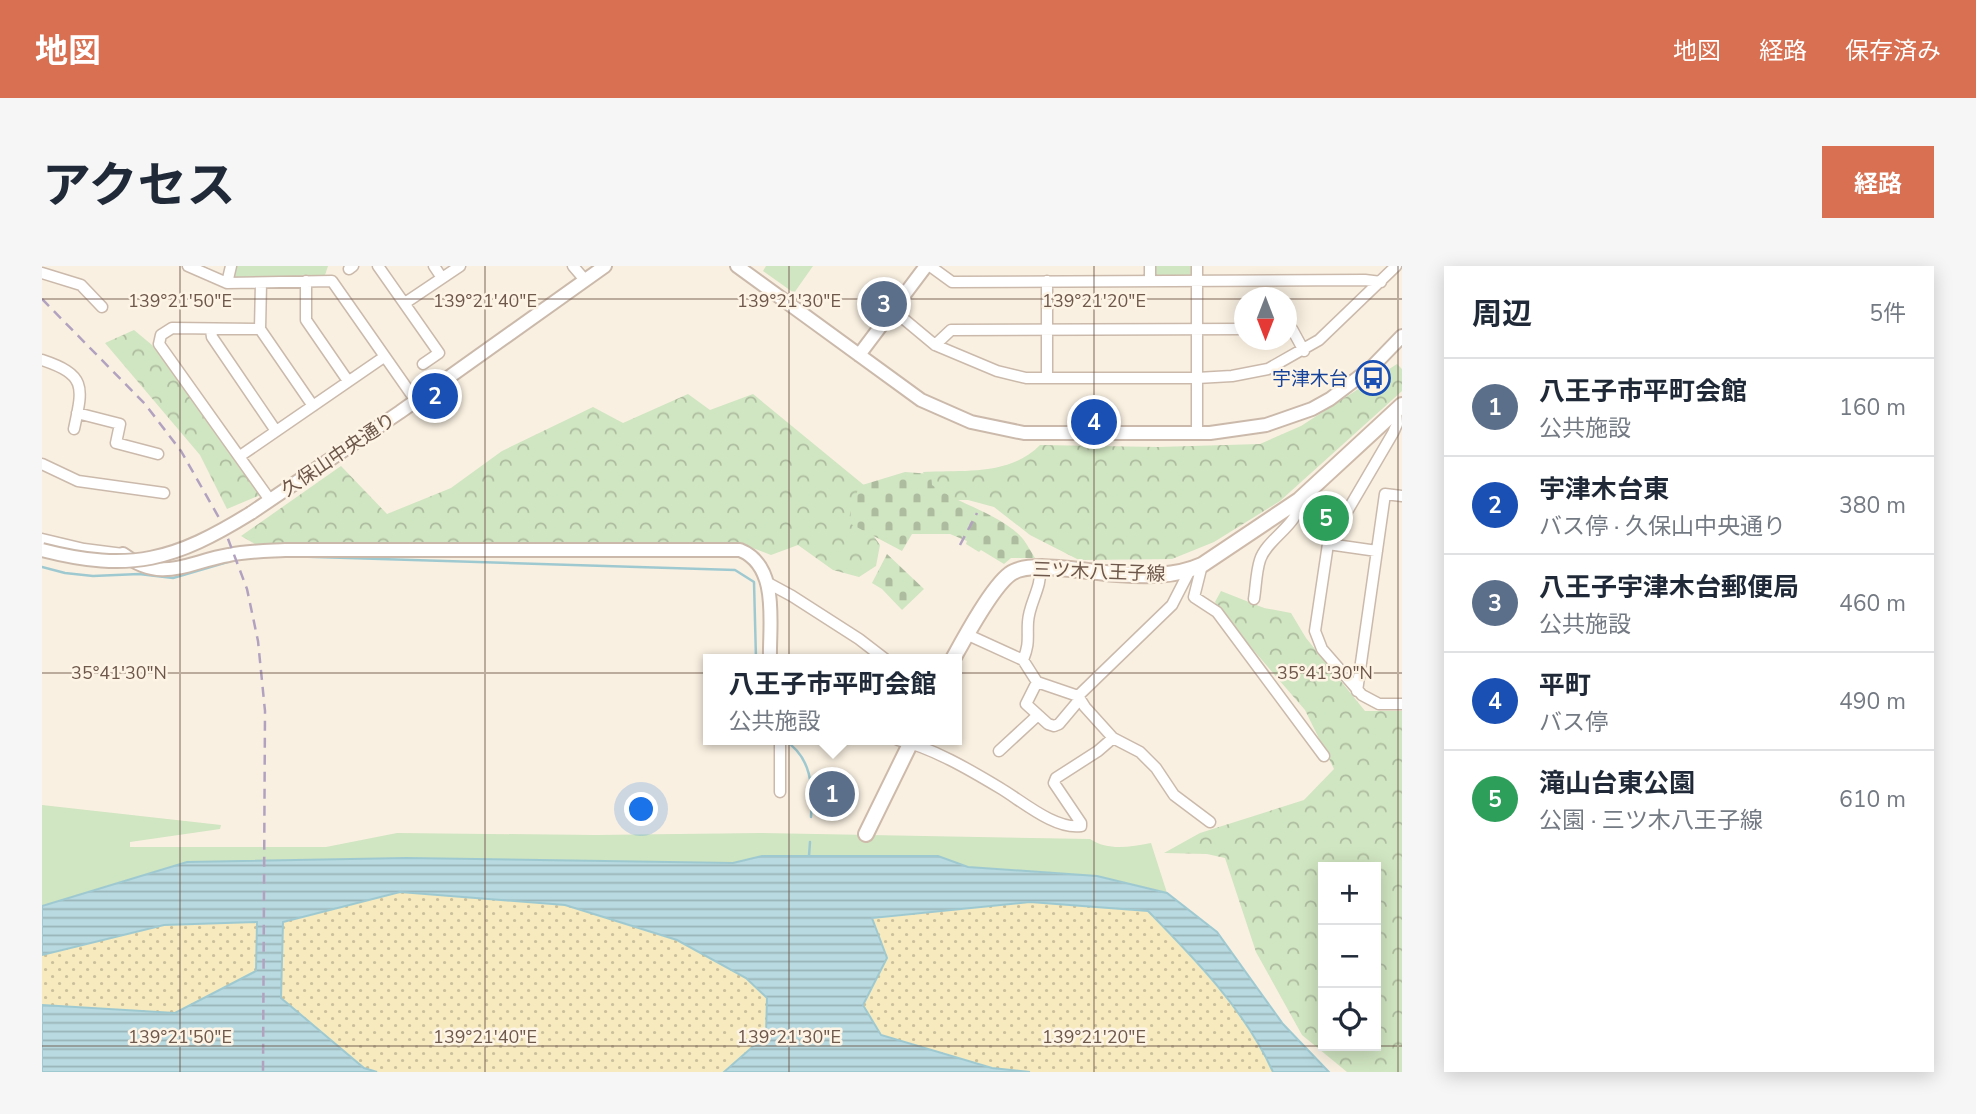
<!DOCTYPE html>
<html lang="ja">
<meta charset="utf-8">
<style>
body{margin:0;font-family:"Nunito Sans","Noto Sans JP",sans-serif;background:#f6f6f7;color:#1f2937}
.controls{position:absolute;right:21px;bottom:21px;display:grid;overflow:hidden;border-radius:0px;box-shadow:0 4px 18px #0003}
.controls button{width:63px;height:63px;display:grid;place-items:center;padding:0;border:0;border-bottom:2px solid #e0e1e3;background:#fff;color:#1f2937;font:35px sans-serif}
.compass{position:absolute;left:1192px;top:21px;width:63px;height:63px;border-radius:50%;background:#fff;box-shadow:0 4px 18px #0003;rotate:180deg}
.you{position:absolute;left:600px;top:544px;width:24px;height:24px;margin:-18px;border:5px solid #fff;border-radius:50%;background:#1a73e8;box-shadow:0 0 0 10px #1a73e833}
.badge{display:grid;place-items:center;width:46px;height:46px;border-radius:50%;background:#d87051;color:#fff;font-size:23px;font-weight:700}
.pin{position:absolute;translate:-50% -50%;border:4px solid #fff;box-shadow:0 2px 7px #0006}
.popup{position:absolute;left:661px;top:388px;width:259px;height:91px;box-sizing:border-box;display:grid;place-content:center;border-radius:0px;background:#fff;filter:drop-shadow(0 2px 5px #0005);font-size:23px;white-space:nowrap;color:#747a83}
.popup b{font-size:26px;color:#1f2937}
.popup::after{content:'';position:absolute;left:50%;top:100%;margin-left:-14px;border:14px solid transparent;border-top-color:#fff}
.list{margin:0;padding:0;list-style:none}
h2{display:flex;justify-content:space-between;align-items:center;height:91px;margin:0;padding:0 28px;font-size:30px}
h2 small{font-size:23px;font-weight:400;color:#747a83}
.list li{display:grid;grid-template-columns:46px 1fr auto;gap:21px;align-items:center;box-sizing:border-box;height:98px;padding:0 28px;border-top:2px solid #e0e1e3}
.list b{display:block;font-size:26px;white-space:nowrap}
.list p{margin:0;font-size:23px;white-space:nowrap;color:#747a83}
.list em{font-size:23px;font-style:normal;color:#747a83}
.icon{flex:none;width:38px;height:38px;fill:none;stroke:currentColor;stroke-width:2;stroke-linecap:round;stroke-linejoin:round}
.map{position:relative;flex:none;width:1360px;height:806px;overflow:hidden;border-radius:0px}
header{display:flex;align-items:center;gap:42px;box-sizing:border-box;height:98px;padding:0 35px;background:#d87051;color:#fff}
header strong{font-size:33px}
nav{display:flex;gap:38px;margin-inline-start:auto;font-size:24px}
.intro{display:flex;align-items:center;justify-content:space-between;box-sizing:border-box;height:168px;padding:0 42px}
h1{margin:0;font-size:49px}
.button{padding:18px 32px;border-radius:0px;background:#d87051;color:#fff;font-size:24px;font-weight:700}
main{display:flex;gap:42px;padding:0 42px}
aside{flex:1;background:#fff;border-radius:0px;box-shadow:0 4px 18px #0003}
.map>svg:first-child{display:block}
</style>
<header>
<strong>地図</strong>
<nav><a>地図</a><a>経路</a><a>保存済み</a></nav>
</header>
<div class="intro"><h1>アクセス</h1><a class="button">経路</a></div>
<main>
<div class="map">
<svg width="1360" height="806" viewBox="0 0 1360 806">
<defs>
<pattern id="forest-crowns" width="20" height="18" patternUnits="userSpaceOnUse" patternTransform="scale(1.75)"><rect width="20" height="18" fill="#d0e5c1"/><path d="M2 6a3 3 0 1 1 6 0M12 15a3 3 0 1 1 6 0" fill="none" stroke="#adbc9f"/></pattern>
<pattern id="sand-dots" width="8" height="8" patternUnits="userSpaceOnUse" patternTransform="scale(1.75)"><rect width="8" height="8" fill="#f6eabe"/><path d="M2 2h.1M6 6h.1" fill="none" stroke="#cbc09c" stroke-width="1.8" stroke-linecap="round"/></pattern>
<pattern id="cemetery-stones" width="16" height="16" patternUnits="userSpaceOnUse" patternTransform="scale(1.75)"><rect width="16" height="16" fill="#d0e5c1"/><path d="M2 7V4a2 2 0 0 1 4 0v3zM10 15v-3a2 2 0 0 1 4 0v3z" fill="#adbc9f"/></pattern>
<pattern id="water-rules" width="6" height="5" patternUnits="userSpaceOnUse" patternTransform="scale(1.75)"><rect width="6" height="5" fill="#b8dae0"/><path d="M0 2.5h6" fill="none" stroke="#9ab4b8"/></pattern>
</defs>
<rect width="100%" height="100%" fill="#f9f0e1"/>
<path fill="#d0e5c1" d="M192 0H286L281 15 185 17Z
M724 0H771L752 27 721 5Z
M1114 0H1152L1153 11H1114Z
M1284 240 1298 246 1287 264 1269 258Z
M0 539 179 559 178 563 88 576V581H284L355 567 554 569 719 567 1048 573C1066 585 1088 581 1109 577L1125 627 1055 610 926 601 896 590H721L691 597 145 596 0 640Z"/>
<path fill="url(#forest-crowns)" fill-rule="evenodd" d="M92 64 110 79 223 227 185 243 158 189 63 77Z
M1355 98 1360 103V125L1238 235 1172 276 1130 293 1037 294 988 269 952 241 926 234H891L881 206C921 204 968 210 998 179L1116 181 1218 178 1259 160Z
M646 128 668 144 711 128 823 220 820 253 838 279 834 300 817 311 791 304 756 279 729 289 700 278H213L199 270 299 200 345 248 409 222 460 185 551 141 581 157Z
M1179 325 1222 342 1249 347 1264 372 1323 445H1360V806H1305L1260 769 1214 686 1183 592 1165 588 1122 587 1158 567 1262 534 1292 503 1263 444 1200 371 1173 336ZM1281 601H1334V780H1281Z"/>
<path fill="url(#sand-dots)" d="M358 626 523 639 635 674 704 712 725 732 724 769 682 806H335L322 802 239 732 241 656Z
M988 636 1106 645C1152 694 1203 744 1231 806H989L950 802 839 769 821 739 845 692 830 652Z
M216 656 214 705 133 747 0 739V689L122 659Z"/>
<path fill="url(#cemetery-stones)" d="M863 206 889 208 890 219C917 239 958 247 981 273 985 278 989 286 993 292H969L962 298 939 284 937 286 924 278 925 275 908 268H870L860 285 807 257 808 248 817 220Z
M845 288 882 323 860 344 840 323 830 317Z"/>
<path fill="url(#water-rules)" stroke="#9fc9d1" stroke-width="2" d="M720 590H896L926 601 1055 610 1125 627 1175 666 1241 758 1287 806H1231C1203 744 1153 693 1106 645L988 636 830 652 845 692 821 739 839 769 950 802 988 806H682L724 769 725 732 704 712 635 674 523 639 358 626 241 656 239 732 322 802 335 806H0V739L133 747 214 705 215 656 122 659 0 689V640L145 596 364 592 691 597Z"/>
<g fill="none" stroke-linecap="round" stroke-linejoin="round">
<path stroke="#9fc9d1" stroke-width="2.5" d="M241 290 693 304 712 316 714 393
M0 301 23 307 51 310 97 308 131 312 189 295
M742 474C770 491 771 521 769 551
M767 590 768 576"/>
<g stroke="#cbbaac" stroke-width="13">
<path id="minor" d="M146 0 185 17 290 15 374 135
M336 0 397 87 381 98
M392 0 400 12
M531 0 543 14
M888 0 910 16 1323 14 1339 16
M1108 0V15
M1155 0V167
M307 3 311 0
M0 7 39 19 60 41
M264 15V54L306 115
M1005 15V112
M185 17 189 0
M363 37 418 0
M851 44 893 79 955 105 984 112H1155L1190 110 1226 103 1277 74 1354 0
M1244 62 1250 63 1262 85
M218 63 219 17
M169 64 170 71 234 165
M893 79 909 64 1202 63
M0 94C45 109 41 121 32 163
M1354 145 1355 158 1351 167 1286 278 1273 365 1280 383 1320 429 1337 438H1360
M35 147 78 158 74 177 116 188
M198 190 342 91
M0 198 36 215 122 227
M228 234 117 78 119 69 130 62 218 63 271 140
M0 273 42 283 81 288
M1286 278 1335 285
M1160 299 1152 331 1175 346 1282 490
M726 317 750 330 817 373 843 393
M1212 333C1214 321 1214 306 1218 294 1225 272 1259 258 1257 234
M924 368 981 394 995 416 1036 430 1043 441 1071 472 1098 486 1114 502 1132 529 1168 556
M981 394C988 377 985 372 986 356 987 337 1000 322 998 302
M995 416 984 438 1006 458 1012 460 1017 458 1038 433
M1315 425 1343 228 1360 230
M1036 430 1130 339 1148 304
M856 474C889 481 928 504 958 522 980 535 1013 564 1039 560V557L1012 517 1014 512 1056 485 1071 472
M957 485 996 449
M738 526V474"/>
</g>
<g stroke="#cbbaac" stroke-width="16">
<path id="tertiary" d="M695 0 879 134 929 156 982 167H1168L1224 159 1270 143 1288 133 1330 101 1360 70
M817 89 884 0
M209 247 358 146 563 0
M81 288C120 318 145 296 187 289 205 285 224 285 243 284H698C738 300 727 359 728 393"/>
</g>
<g stroke="#cebaaa" stroke-width="18">
<path id="secondary" d="M911 393C922 373 950 321 968 308 987 293 1050 307 1075 308 1103 310 1133 311 1160 299L1257 234 1360 139
M824 568 870 474"/>
</g>
<use href="#minor" stroke="#fff" stroke-width="10"/>
<use href="#tertiary" stroke="#fff" stroke-width="12"/>
<use href="#secondary" stroke="#fff" stroke-width="14"/>
<path stroke="#b2a2c0" stroke-width="2.5" stroke-dasharray="10 7" stroke-linecap="butt" d="M0 33 103 138 139 185 180 257 205 323 216 375 223 445 221 806
M918 279 935 247"/>
<g stroke="#cbbaac" stroke-width="16" stroke-linecap="butt">
<path id="tertiary-bridge" d="M0 284C89 307 133 294 209 247"/>
</g>
<use href="#tertiary-bridge" stroke="#fff" stroke-width="12"/>
</g>
<path fill="none" stroke="#6e574b" stroke-width="2" stroke-opacity="0.45" d="M138 0V806M443 0V806M747 0V806M1052 0V806M1356 0V806M0 33H1202M1244 33H1360M0 407H1360M0 780H1360"/>
<defs>
<g id="bus-ring" transform="scale(1.75)"><circle r="9.5" fill="#fdf4e6" stroke="#1a4fb4" stroke-width="1.5"/><path d="M-5-6H5V4H4V6H2V4H-2V6H-4V4H-5ZM-3.5-4V0h7V-4ZM-3.5 1.2v1.5H-2V1.2ZM2 1.2v1.5H3.5V1.2Z" fill="#1a4fb4"/></g>
</defs>
<g fill-rule="evenodd">
<use href="#bus-ring" x="1331" y="112"/>
</g>
<g text-anchor="middle" stroke-width="5" stroke-linejoin="round" paint-order="stroke">
<g font-size="19" fill="#164399" stroke="#fdf4e6" text-anchor="end">
<text x="1306" y="119">宇津木台</text>
</g>
<g font-size="19" fill="#6e574b" stroke="#fdf4e6">
<text transform="translate(296 188) rotate(-34)" y="7">久保山中央通り</text>
<text transform="translate(1057 305) rotate(2)" y="7">三ツ木八王子線</text>
</g>
</g>
<g font-size="18" text-anchor="middle" fill="#6e574b" stroke="#fdf4e6" stroke-width="5" stroke-linejoin="round" paint-order="stroke">
<text x="138" y="41">139°21'50"E</text>
<text x="443" y="41">139°21'40"E</text>
<text x="747" y="41">139°21'30"E</text>
<text x="1052" y="41">139°21'20"E</text>
<text x="1283" y="413">35°41'30"N</text>
<text x="77" y="413">35°41'30"N</text>
<text x="138" y="777">139°21'50"E</text>
<text x="443" y="777">139°21'40"E</text>
<text x="747" y="777">139°21'30"E</text>
<text x="1052" y="777">139°21'20"E</text>
</g>
</svg>
<div class="controls">
<button>+</button>
<button>−</button>
<button><svg class="icon" aria-label="locate" viewBox="0 0 24 24"><circle cx="12" cy="12" r="6"/><path d="M12 2v4M12 18v4M2 12h4M18 12h4"/></svg></button>
</div>
<svg class="compass" viewBox="-18 -18 36 36"><path d="M0-13l5 13h-10z" fill="#e53935"/><path d="M0 13l5-13h-10z" fill="#747a83"/></svg>
<div class="you"></div>
<div class="pin badge" style="left:790px;top:528px;background:#5c6f8a">1</div>
<div class="popup"><b>八王子市平町会館</b>公共施設</div>
<div class="pin badge" style="left:393px;top:130px;background:#1a4fb4">2</div>
<div class="pin badge" style="left:842px;top:38px;background:#5c6f8a">3</div>
<div class="pin badge" style="left:1052px;top:156px;background:#1a4fb4">4</div>
<div class="pin badge" style="left:1284px;top:252px;background:#2e9e5b">5</div>
</div>
<aside>
<h2>周辺<small>5件</small></h2>
<ul class="list">
<li><span class="badge" style="background:#5c6f8a">1</span><div><b>八王子市平町会館</b><p>公共施設</p></div><em>160 m</em></li>
<li><span class="badge" style="background:#1a4fb4">2</span><div><b>宇津木台東</b><p>バス停 · 久保山中央通り</p></div><em>380 m</em></li>
<li><span class="badge" style="background:#5c6f8a">3</span><div><b>八王子宇津木台郵便局</b><p>公共施設</p></div><em>460 m</em></li>
<li><span class="badge" style="background:#1a4fb4">4</span><div><b>平町</b><p>バス停</p></div><em>490 m</em></li>
<li><span class="badge" style="background:#2e9e5b">5</span><div><b>滝山台東公園</b><p>公園 · 三ツ木八王子線</p></div><em>610 m</em></li>
</ul>
</aside>
</main>
